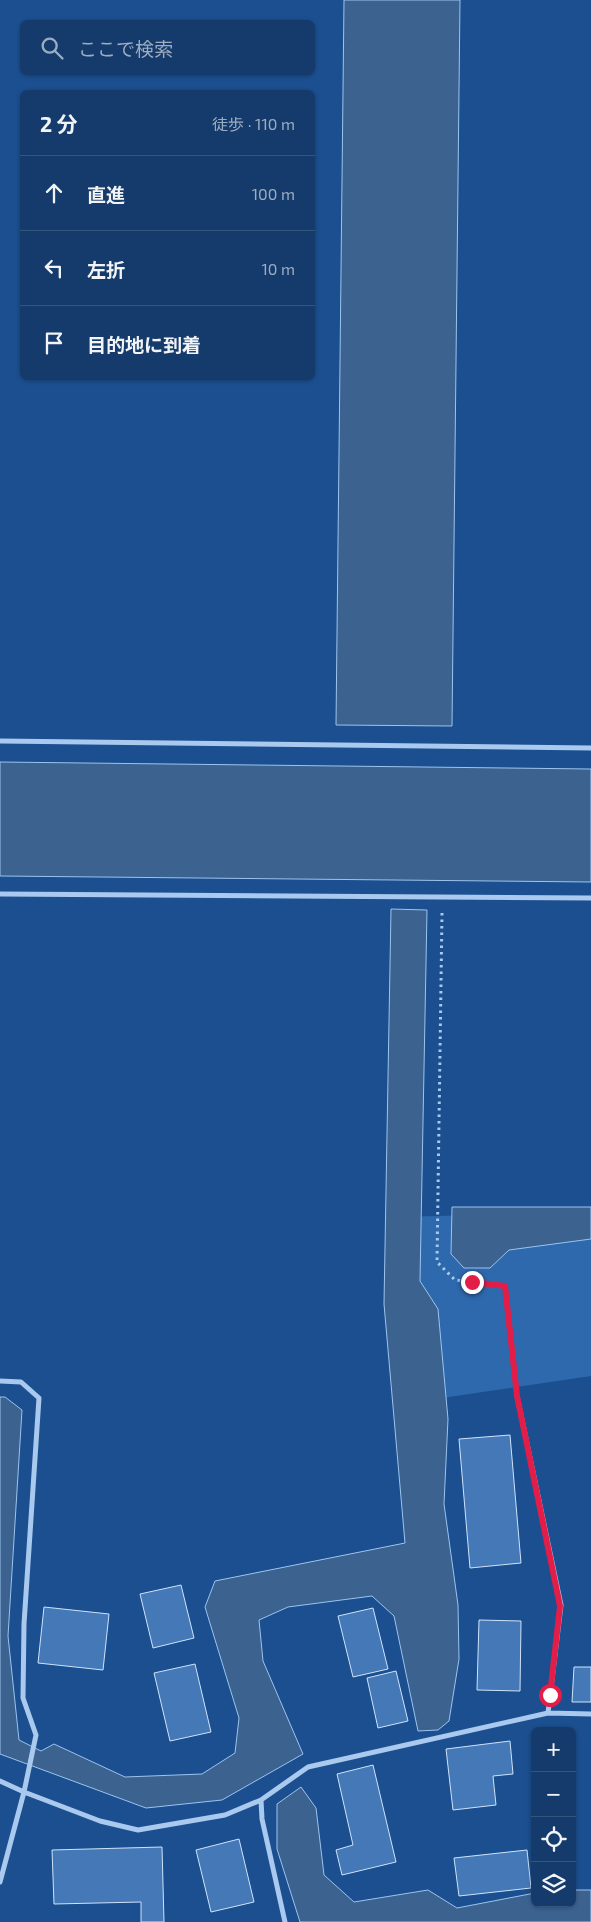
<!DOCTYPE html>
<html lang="ja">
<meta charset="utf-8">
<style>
body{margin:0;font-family:"Exo 2","Noto Sans JP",sans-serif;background:#214673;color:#f1f3f6}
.controls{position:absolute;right:15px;bottom:15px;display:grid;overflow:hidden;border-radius:8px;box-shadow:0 1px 4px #0004}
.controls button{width:45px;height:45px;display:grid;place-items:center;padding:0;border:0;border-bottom:1px solid #33557e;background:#143b6b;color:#f1f3f6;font:25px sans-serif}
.stop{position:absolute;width:15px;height:15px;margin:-11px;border:4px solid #e11d48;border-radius:50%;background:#fff}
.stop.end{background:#e11d48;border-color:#fff;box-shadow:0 1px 5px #0008}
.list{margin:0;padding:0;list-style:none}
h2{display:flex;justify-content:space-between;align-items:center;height:65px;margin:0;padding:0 20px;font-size:21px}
h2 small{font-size:16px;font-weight:400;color:#9dadc1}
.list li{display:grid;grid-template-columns:32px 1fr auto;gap:15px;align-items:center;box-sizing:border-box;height:75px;padding:0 20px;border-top:1px solid #33557e}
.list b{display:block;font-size:19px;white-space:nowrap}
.list em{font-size:16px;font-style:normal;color:#9dadc1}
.icon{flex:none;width:28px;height:28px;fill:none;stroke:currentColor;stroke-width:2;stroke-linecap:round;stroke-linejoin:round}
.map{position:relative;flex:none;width:591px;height:1922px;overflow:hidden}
.search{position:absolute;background:#143b6b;box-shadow:0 1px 4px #0004;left:20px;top:20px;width:295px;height:55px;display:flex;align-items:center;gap:12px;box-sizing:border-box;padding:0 18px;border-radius:8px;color:#9dadc1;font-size:19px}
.panel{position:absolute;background:#143b6b;box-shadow:0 1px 4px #0004;left:20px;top:90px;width:295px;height:290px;border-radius:8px}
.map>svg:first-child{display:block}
</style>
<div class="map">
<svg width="591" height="1922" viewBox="0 0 591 1922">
<rect width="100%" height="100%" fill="#1b4f8f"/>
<path fill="#2e69ad" d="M591 1212V1376L415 1402 400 1217Z"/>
<path fill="#3c6290" stroke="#9cc4f0" d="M344 0H460L452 726 336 725Z
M0 762 591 769V882L0 876Z
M391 909 427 910 420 1281 438 1309 448 1419 444 1504 458 1605 459 1659 449 1721 438 1730 418 1731 394 1616 372 1596 288 1607 259 1620 263 1661 303 1754 222 1800 146 1808 0 1754V1397H5L22 1410 8 1636 19 1740 41 1751 54 1744 125 1777 202 1774 235 1753 239 1718 205 1607 215 1581 405 1543 384 1304Z
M452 1207H591V1239L509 1250 490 1268H464L451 1254Z
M301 1787 316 1808 324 1875 354 1902 428 1890 457 1908 535 1893V1903H572V1890H591V1922H300L277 1849V1804Z"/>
<path fill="#4478b7" stroke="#cfe3fa" d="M510 1435 521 1563 470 1568 459 1439Z
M181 1585 194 1638 153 1648 140 1594Z
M44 1607 109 1614 103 1670 38 1663Z
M373 1608 388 1669 353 1677 338 1616Z
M479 1620 521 1621 520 1691 477 1690Z
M195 1664 211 1732 170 1741 154 1673Z
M574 1667H591V1702H572Z
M396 1671 408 1721 378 1728 367 1678Z
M510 1741 513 1774 493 1776 496 1805 453 1810 446 1749Z
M373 1765 396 1862 342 1875 336 1850 353 1845 337 1774Z
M239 1839 254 1902 211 1912 196 1850Z
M162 1847 164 1922H141V1902L54 1904 52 1850Z
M527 1850 531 1888 459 1896 454 1858Z"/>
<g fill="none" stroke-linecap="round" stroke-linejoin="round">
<path stroke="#a9c9ee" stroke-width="3" stroke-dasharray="2.5 4" stroke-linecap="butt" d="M442 913 437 1262 455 1280 505 1286 515 1381"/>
<path stroke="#a9c9ee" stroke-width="5" d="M0 741 591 748
M0 894 591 898
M0 1381 21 1382 39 1398 24 1624 23 1698 36 1735 24 1792 0 1882
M517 1396 561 1605 548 1713
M0 1781 24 1792 100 1821 138 1830 225 1815 261 1800 308 1767 548 1713 591 1714
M261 1800 262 1819 285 1922"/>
</g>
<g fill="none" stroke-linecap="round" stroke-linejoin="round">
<path stroke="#e11d48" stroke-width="6" d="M472 1282 505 1286 517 1396 560 1606 550 1695"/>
</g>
</svg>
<div class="controls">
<button>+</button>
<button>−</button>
<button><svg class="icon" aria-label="locate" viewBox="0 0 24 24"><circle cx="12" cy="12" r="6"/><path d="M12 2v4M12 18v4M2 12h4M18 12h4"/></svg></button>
<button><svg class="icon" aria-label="layers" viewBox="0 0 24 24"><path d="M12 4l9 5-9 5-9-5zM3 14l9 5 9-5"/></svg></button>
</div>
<div class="stop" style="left:550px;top:1695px"></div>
<div class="stop end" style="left:472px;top:1282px"></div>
<div class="search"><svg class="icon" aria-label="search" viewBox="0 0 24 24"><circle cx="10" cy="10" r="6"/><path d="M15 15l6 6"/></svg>ここで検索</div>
<section class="panel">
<h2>2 分<small>徒歩 · 110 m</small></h2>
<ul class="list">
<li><svg class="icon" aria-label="ahead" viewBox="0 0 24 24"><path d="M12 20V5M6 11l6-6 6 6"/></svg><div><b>直進</b></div><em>100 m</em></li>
<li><svg class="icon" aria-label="left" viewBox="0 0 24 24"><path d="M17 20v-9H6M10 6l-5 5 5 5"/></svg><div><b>左折</b></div><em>10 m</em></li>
<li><svg class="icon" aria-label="arrive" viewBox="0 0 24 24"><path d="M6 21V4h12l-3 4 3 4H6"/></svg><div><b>目的地に到着</b></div></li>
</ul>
</section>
</div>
